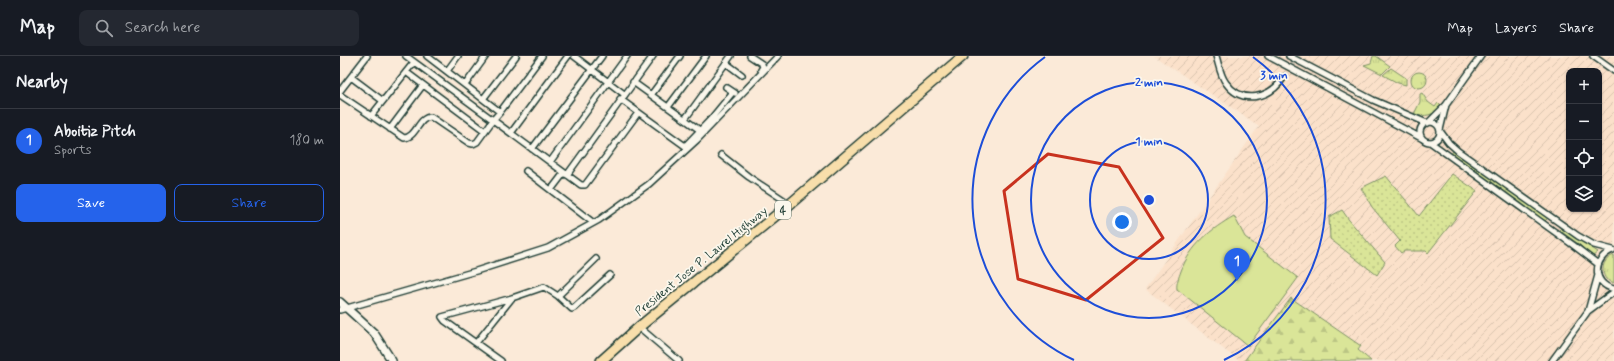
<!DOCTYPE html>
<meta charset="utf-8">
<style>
body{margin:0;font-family:Mynerve,sans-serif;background:#242831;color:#f1f3f6}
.controls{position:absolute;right:12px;top:12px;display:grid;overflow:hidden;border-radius:8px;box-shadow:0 1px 3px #0004}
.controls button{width:36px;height:36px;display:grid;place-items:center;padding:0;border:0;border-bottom:1px solid #363941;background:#171b24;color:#f1f3f6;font:20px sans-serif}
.you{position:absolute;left:782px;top:166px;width:14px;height:14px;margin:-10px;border:3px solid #fff;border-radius:50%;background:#1a73e8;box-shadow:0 0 0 6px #1a73e833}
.badge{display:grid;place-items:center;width:26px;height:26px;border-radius:50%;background:#2563eb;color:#fff;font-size:13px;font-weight:700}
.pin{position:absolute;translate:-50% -33px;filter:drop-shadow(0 1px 2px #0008)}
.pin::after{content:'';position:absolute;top:21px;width:14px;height:12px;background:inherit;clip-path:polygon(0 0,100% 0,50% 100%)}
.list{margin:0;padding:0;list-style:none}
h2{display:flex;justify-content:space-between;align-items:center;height:52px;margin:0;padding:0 16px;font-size:17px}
h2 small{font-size:13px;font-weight:400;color:#9ea1a6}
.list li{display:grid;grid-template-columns:26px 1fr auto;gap:12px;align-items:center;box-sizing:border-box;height:64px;padding:0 16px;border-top:1px solid #363941}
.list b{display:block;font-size:15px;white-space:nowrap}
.list p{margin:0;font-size:13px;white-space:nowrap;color:#9ea1a6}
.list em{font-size:13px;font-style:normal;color:#9ea1a6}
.actions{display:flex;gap:8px;padding:12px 16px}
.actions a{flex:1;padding:9px 0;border:1px solid #2563eb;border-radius:8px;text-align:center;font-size:14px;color:#2563eb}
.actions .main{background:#2563eb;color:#fff}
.icon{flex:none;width:22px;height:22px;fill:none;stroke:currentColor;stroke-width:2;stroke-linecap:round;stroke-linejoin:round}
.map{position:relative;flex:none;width:1274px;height:305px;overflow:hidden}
header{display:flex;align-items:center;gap:24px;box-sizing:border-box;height:56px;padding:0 20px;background:#171b24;border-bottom:1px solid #363941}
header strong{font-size:19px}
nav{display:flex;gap:22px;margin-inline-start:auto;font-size:14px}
.search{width:280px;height:36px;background:#242831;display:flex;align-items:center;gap:10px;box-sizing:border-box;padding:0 14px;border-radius:8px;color:#9ea1a6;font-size:15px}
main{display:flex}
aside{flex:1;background:#171b24}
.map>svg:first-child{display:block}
</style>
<header>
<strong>Map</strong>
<div class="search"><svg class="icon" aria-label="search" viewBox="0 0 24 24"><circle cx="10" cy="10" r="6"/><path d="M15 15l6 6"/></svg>Search here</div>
<nav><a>Map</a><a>Layers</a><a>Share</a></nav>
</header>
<main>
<aside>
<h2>Nearby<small></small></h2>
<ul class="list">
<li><span class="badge">1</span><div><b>Aboitiz Pitch</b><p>Sports</p></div><em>180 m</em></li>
</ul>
<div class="actions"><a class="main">Save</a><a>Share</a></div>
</aside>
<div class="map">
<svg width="1274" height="305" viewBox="0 0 1274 305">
<defs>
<pattern id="industrial-furrows" width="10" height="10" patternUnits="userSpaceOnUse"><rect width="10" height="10" fill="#fbe1ca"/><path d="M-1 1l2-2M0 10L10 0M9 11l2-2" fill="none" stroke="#d7c2ae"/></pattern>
<pattern id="grass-tufts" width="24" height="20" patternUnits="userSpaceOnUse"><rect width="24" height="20" fill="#dae598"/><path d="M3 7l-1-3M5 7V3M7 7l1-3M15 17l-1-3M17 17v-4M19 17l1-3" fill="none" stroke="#bbc584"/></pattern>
<pattern id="forest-firs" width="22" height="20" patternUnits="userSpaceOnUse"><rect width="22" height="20" fill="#dae598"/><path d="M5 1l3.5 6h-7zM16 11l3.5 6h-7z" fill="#bbc584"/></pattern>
<pattern id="park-dots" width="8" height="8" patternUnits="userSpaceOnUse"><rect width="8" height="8" fill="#dae598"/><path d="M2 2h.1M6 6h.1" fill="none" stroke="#bbc584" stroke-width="1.8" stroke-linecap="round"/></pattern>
</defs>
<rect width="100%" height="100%" fill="#fbead8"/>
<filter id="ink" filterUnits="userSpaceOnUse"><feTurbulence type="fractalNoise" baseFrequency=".025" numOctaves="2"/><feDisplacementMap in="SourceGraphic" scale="8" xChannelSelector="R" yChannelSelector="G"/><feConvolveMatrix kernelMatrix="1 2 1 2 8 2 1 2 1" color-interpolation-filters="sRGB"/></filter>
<g filter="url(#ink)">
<path fill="url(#industrial-furrows)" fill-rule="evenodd" d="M814 0H1274V305H1031L1018 294 1021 291 899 305 805 233 919 70ZM1229 15H1259V153H1229Z"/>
<path fill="url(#grass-tufts)" stroke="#7c9166" d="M1033 0H1036L1050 10 1042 18 1024 9 1031 7Z
M1051 12 1066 22V29L1058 27 1043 19Z
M1071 24a8 8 0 1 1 16 0a8 8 0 1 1-16 0Z
M1082 37 1088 46 1095 51 1098 47 1101 50C1094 60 1085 61 1074 58L1080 46V38Z
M1113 95 1208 162 1205 165 1111 98Z
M1221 172 1258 196 1252 201 1240 189 1219 174Z
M1274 199V227L1266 223C1260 214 1263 203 1274 199Z"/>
<path fill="url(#forest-firs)" stroke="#7c9166" d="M951 242 1021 290 1018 294 1031 305H904Z"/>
<path fill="url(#park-dots)" stroke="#7c9166" d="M1112 118 1137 135 1088 197 1086 195H1064L1061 197 1055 190 1060 185 1032 151 1021 132 1046 120 1079 160Z
M1002 154 1009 164 1045 206 1037 219 990 183 989 161Z"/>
<path fill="#dae598" stroke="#7c9166" d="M894 160 905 181 958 222 908 290 837 233C836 227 839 221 841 215 850 190 871 173 894 160Z"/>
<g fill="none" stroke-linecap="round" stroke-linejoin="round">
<path stroke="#cfc7b7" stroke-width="5" stroke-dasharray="5 2.5" stroke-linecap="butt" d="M944 21 957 0"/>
<g stroke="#1f3d34" stroke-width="8">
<path id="street" d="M66 0 153 64 160 56 87 0
M234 0 284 38
M410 0 422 8 423 11 421 14
M876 0C879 9 880 19 886 27 902 49 930 43 944 21
M928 0 1083 83
M949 0 1033 44 1087 67
M1253 0 1274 15
M386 7 402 19
M107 15 118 0
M66 16 145 75
M11 21 43 45
M293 26 361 75
M125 29 146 0
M386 31 395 37
M0 35 27 0
M0 39 64 82C77 81 78 61 91 61L129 87 133 88 137 86 153 64 241 129H245L298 57
M311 39 340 0
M143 43 176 0
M280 43 345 90 370 64 393 36
M328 51 366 0
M160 56 202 0
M31 60 74 6
M345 63 391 0
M1080 76a10 10 0 1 1 20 0a10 10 0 1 1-20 0Z
M1088 67 1106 49 1141 0
M50 73 83 29
M1100 74 1106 49
M1100 75 1109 87 1118 95 1238 180 1254 189 1273 194
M171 77 228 0
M1090 86 1233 189 1258 208
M192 93 262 0
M381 99 409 121 450 148
M210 106 287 0
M186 115 251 165
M227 119 313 0
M211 134 224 117
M1273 194C1253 201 1251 228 1274 233
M218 240 256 203
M0 254 136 215 208 192 259 164 309 128 357 84 438 0
M1248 255 1258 219
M299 271 339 305
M136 287 172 242
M161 305 105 265 102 261 172 242 204 231 218 240 232 253 234 252 270 219
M1212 305 1248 255 1274 236"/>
</g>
<g stroke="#1f3d34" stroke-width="10">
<path id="secondary" d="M0 246 34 277 52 305"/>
</g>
<g stroke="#1f3d34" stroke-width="12">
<path id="highway" d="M261 305 299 271 450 148 623 0"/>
</g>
<use href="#street" stroke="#fbf7ec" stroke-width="5"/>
<use href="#secondary" stroke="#fbf7ec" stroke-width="7"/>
<use href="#highway" stroke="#f8deab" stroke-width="9"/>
</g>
</g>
<path fill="none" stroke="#c8321e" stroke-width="3" stroke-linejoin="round" d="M708 98 779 111 823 182 746 244 678 223 664 135Z"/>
<g fill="none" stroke="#1d4ed8" stroke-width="2">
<circle cx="809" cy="144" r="59"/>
<circle cx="809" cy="144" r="118"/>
<path d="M734 304A177 177 0 0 1 705 1M913 1A177 177 0 0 1 884 304"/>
</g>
<g text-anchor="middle" stroke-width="3.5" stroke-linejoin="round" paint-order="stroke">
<rect fill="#fbf7ec" stroke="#61756b" stroke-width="1" x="435" y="145" width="16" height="18" rx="3"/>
<g font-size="11" font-weight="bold" fill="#1f3d34">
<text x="443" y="158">4</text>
</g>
<g font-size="12" fill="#1f3d34" stroke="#fbf7ec">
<text transform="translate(361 205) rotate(-39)" y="4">President Jose P. Laurel Highway</text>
</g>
</g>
<circle cx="809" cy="144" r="6" fill="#1d4ed8" stroke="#fbf7ec" stroke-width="2"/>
<g font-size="12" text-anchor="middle" font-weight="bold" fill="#1d4ed8" stroke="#fbf7ec" stroke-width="3.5" stroke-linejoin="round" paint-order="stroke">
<text x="934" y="23">3 min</text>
<text x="809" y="30">2 min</text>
<text x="809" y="89">1 min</text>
</g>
</svg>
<div class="controls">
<button>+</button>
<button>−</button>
<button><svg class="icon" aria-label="locate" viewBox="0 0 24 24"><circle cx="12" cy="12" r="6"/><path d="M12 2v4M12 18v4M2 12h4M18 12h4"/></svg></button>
<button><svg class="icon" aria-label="layers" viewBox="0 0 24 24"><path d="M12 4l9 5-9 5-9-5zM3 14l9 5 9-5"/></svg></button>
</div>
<div class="you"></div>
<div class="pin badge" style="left:897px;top:225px">1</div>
</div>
</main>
